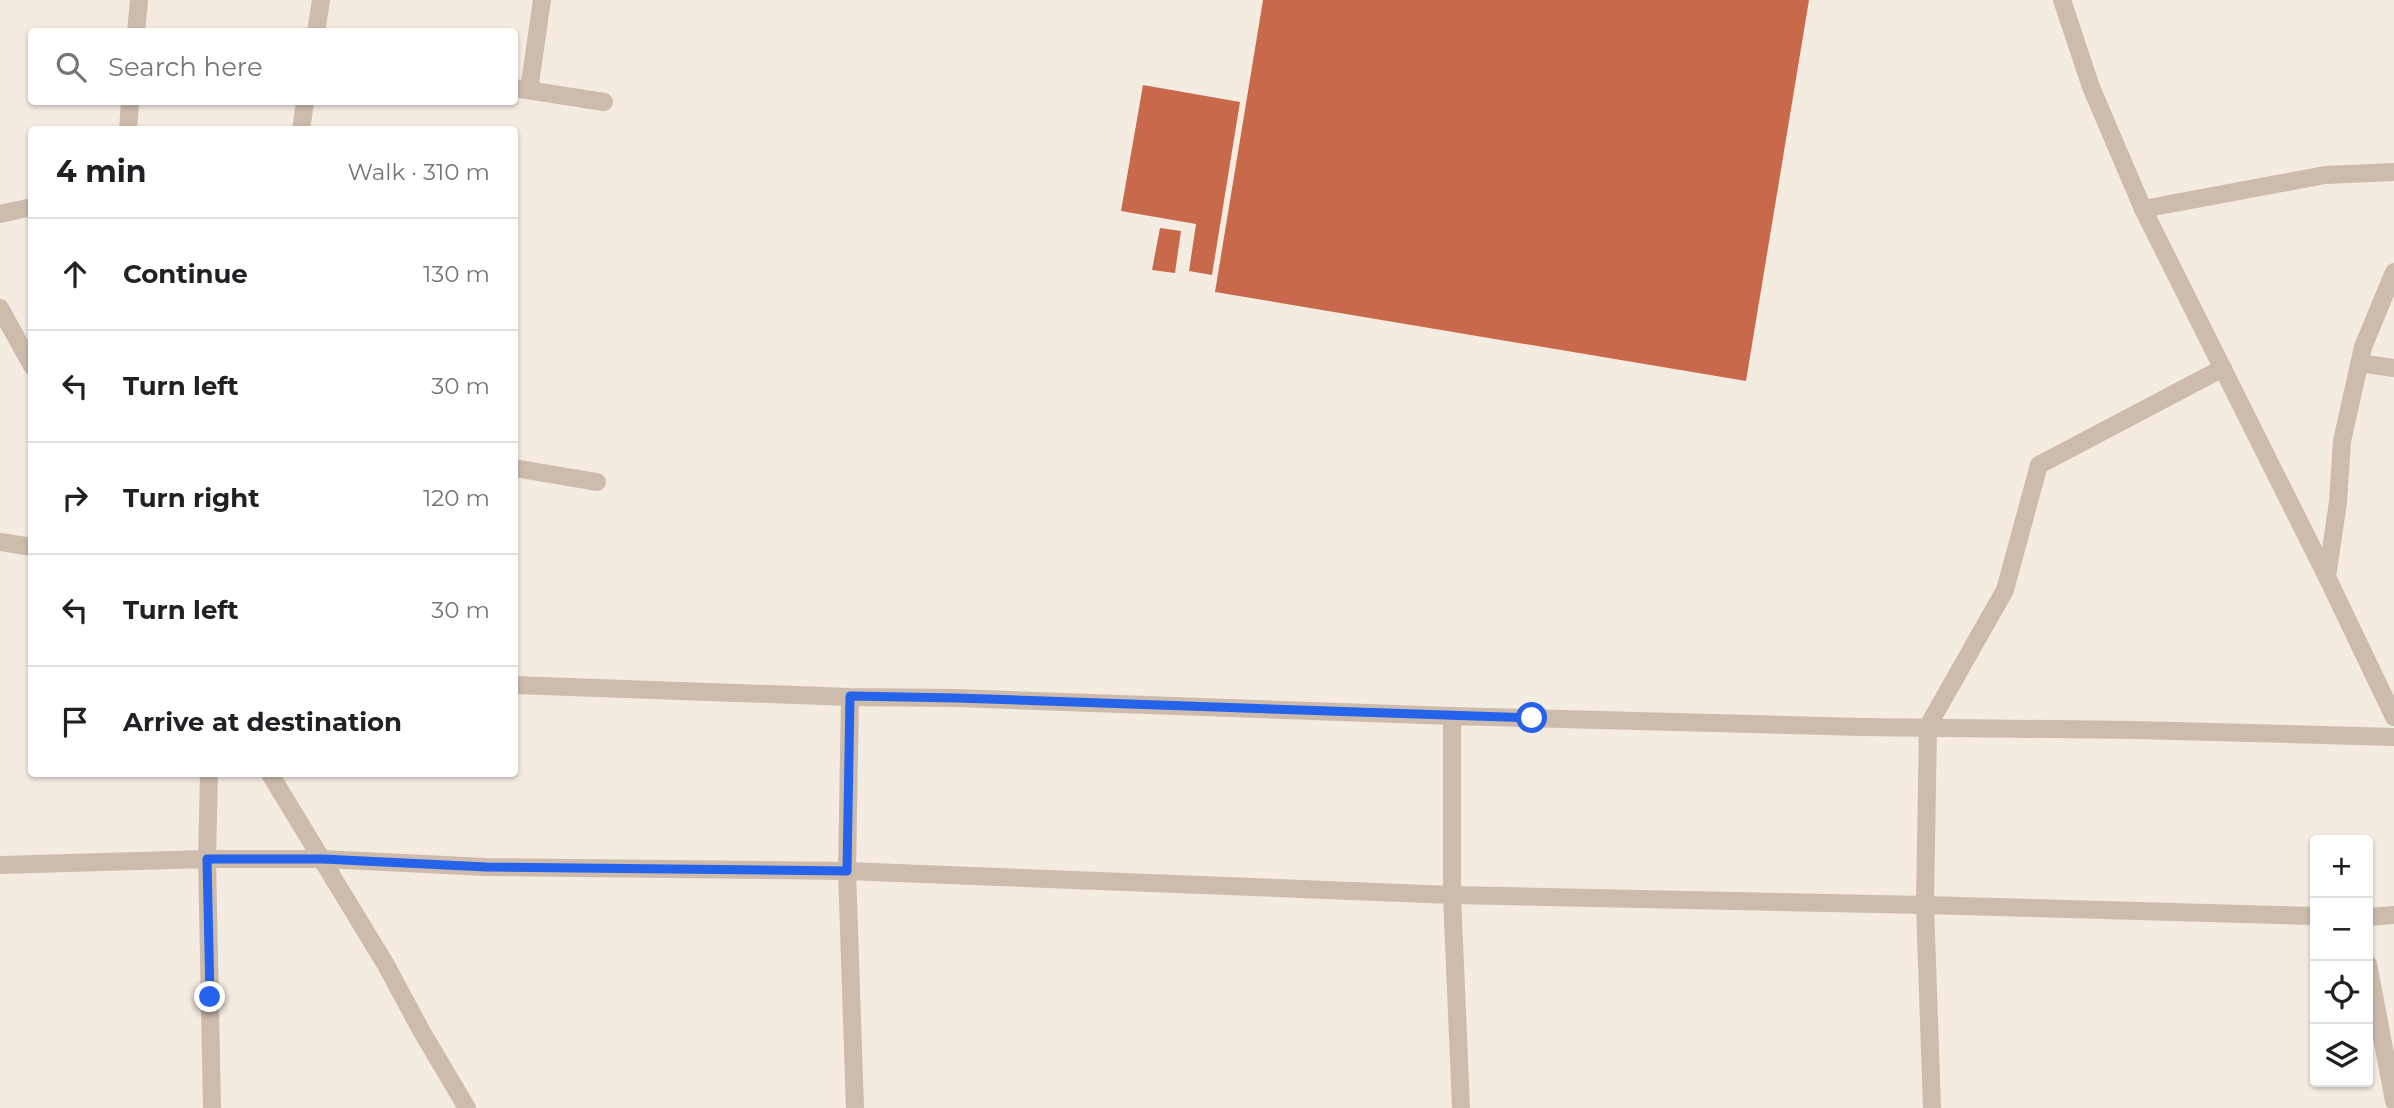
<!DOCTYPE html>
<meta charset="utf-8">
<style>
body{margin:0;font-family:Montserrat,sans-serif;background:#f6f6f6;color:#202124}
.controls{position:absolute;right:21px;bottom:21px;display:grid;overflow:hidden;border-radius:7px;box-shadow:0 2px 5px #0004}
.controls button{width:63px;height:63px;display:grid;place-items:center;padding:0;border:0;border-bottom:2px solid #e0e0e0;background:#fff;color:#202124;font:35px sans-serif}
.stop{position:absolute;width:21px;height:21px;margin:-16px;border:5px solid #2563eb;border-radius:50%;background:#fff}
.stop.end{background:#2563eb;border-color:#fff;box-shadow:0 2px 7px #0008}
.list{margin:0;padding:0;list-style:none}
h2{display:flex;justify-content:space-between;align-items:center;height:91px;margin:0;padding:0 28px;font-size:30px}
h2 small{font-size:23px;font-weight:400;color:#757577}
.list li{display:grid;grid-template-columns:46px 1fr auto;gap:21px;align-items:center;box-sizing:border-box;height:112px;padding:0 28px;border-top:2px solid #e0e0e0}
.list b{display:block;font-size:26px;white-space:nowrap}
.list em{font-size:23px;font-style:normal;color:#757577}
.icon{flex:none;width:38px;height:38px;fill:none;stroke:currentColor;stroke-width:2;stroke-linecap:round;stroke-linejoin:round}
.map{position:relative;flex:none;width:2394px;height:1108px;overflow:hidden}
.search{position:absolute;background:#fff;box-shadow:0 2px 5px #0004;left:28px;top:28px;width:490px;height:77px;display:flex;align-items:center;gap:18px;box-sizing:border-box;padding:0 24px;border-radius:7px;color:#757577;font-size:26px}
.panel{position:absolute;background:#fff;box-shadow:0 2px 5px #0004;left:28px;top:126px;width:490px;height:651px;border-radius:7px}
.map>svg:first-child{display:block}
</style>
<div class="map">
<svg width="2394" height="1108" viewBox="0 0 2394 1108">
<rect width="100%" height="100%" fill="#f4ebe1"/>
<path fill="#c8694b" d="M1263 0H1809L1746 381 1215 292Z
M1143 85 1240 102 1212 275 1189 271 1196 224 1121 211Z
M1160 228 1181 231 1175 273 1152 270Z"/>
<g fill="none" stroke-linecap="round" stroke-linejoin="round">
<path stroke="#cdbbac" stroke-width="18" d="M136 32 139 0
M316 32 321 0
M514 88 604 102
M529 90 542 0
M128 130 130 102
M301 130 305 102
M2143 209 2325 175 2394 172
M0 214 32 207
M2359 363 2394 368
M514 468 597 482
M0 542 32 547
M2327 577 2338 502 2342 441 2363 347 2394 272
M514 685 850 697 957 698 1452 716 1861 727 2137 730 2394 737
M850 697 847 871 855 1108
M1452 716V895L1461 1108
M270 774 386 965 422 1032 467 1108
M1932 1108 1925 905 1928 726 2005 590 2039 465 2223 368"/>
<path stroke="#cdbbac" stroke-width="18" d="M2062 0 2091 87 2143 209 2327 577 2394 717
M0 308 32 366
M209 774 207 859 212 1108
M0 865 207 859H323L486 867 847 871 1452 895 1925 905 2315 916
M2368 917 2394 915
M2368 964 2394 1101"/>
</g>
<g fill="none" stroke-linecap="round" stroke-linejoin="round">
<path stroke="#2563eb" stroke-width="9" d="M210 997 207 859H323L486 867 847 871 850 696 957 698 1532 718"/>
</g>
</svg>
<div class="controls">
<button>+</button>
<button>−</button>
<button><svg class="icon" aria-label="locate" viewBox="0 0 24 24"><circle cx="12" cy="12" r="6"/><path d="M12 2v4M12 18v4M2 12h4M18 12h4"/></svg></button>
<button><svg class="icon" aria-label="layers" viewBox="0 0 24 24"><path d="M12 4l9 5-9 5-9-5zM3 14l9 5 9-5"/></svg></button>
</div>
<div class="stop" style="left:1532px;top:718px"></div>
<div class="stop end" style="left:210px;top:997px"></div>
<div class="search"><svg class="icon" aria-label="search" viewBox="0 0 24 24"><circle cx="10" cy="10" r="6"/><path d="M15 15l6 6"/></svg>Search here</div>
<section class="panel">
<h2>4 min<small>Walk · 310 m</small></h2>
<ul class="list">
<li><svg class="icon" aria-label="ahead" viewBox="0 0 24 24"><path d="M12 20V5M6 11l6-6 6 6"/></svg><div><b>Continue</b></div><em>130 m</em></li>
<li><svg class="icon" aria-label="left" viewBox="0 0 24 24"><path d="M17 20v-9H6M10 6l-5 5 5 5"/></svg><div><b>Turn left</b></div><em>30 m</em></li>
<li><svg class="icon" aria-label="right" viewBox="0 0 24 24"><path d="M7 20v-9h11M14 6l5 5-5 5"/></svg><div><b>Turn right</b></div><em>120 m</em></li>
<li><svg class="icon" aria-label="left" viewBox="0 0 24 24"><path d="M17 20v-9H6M10 6l-5 5 5 5"/></svg><div><b>Turn left</b></div><em>30 m</em></li>
<li><svg class="icon" aria-label="arrive" viewBox="0 0 24 24"><path d="M6 21V4h12l-3 4 3 4H6"/></svg><div><b>Arrive at destination</b></div></li>
</ul>
</section>
</div>
